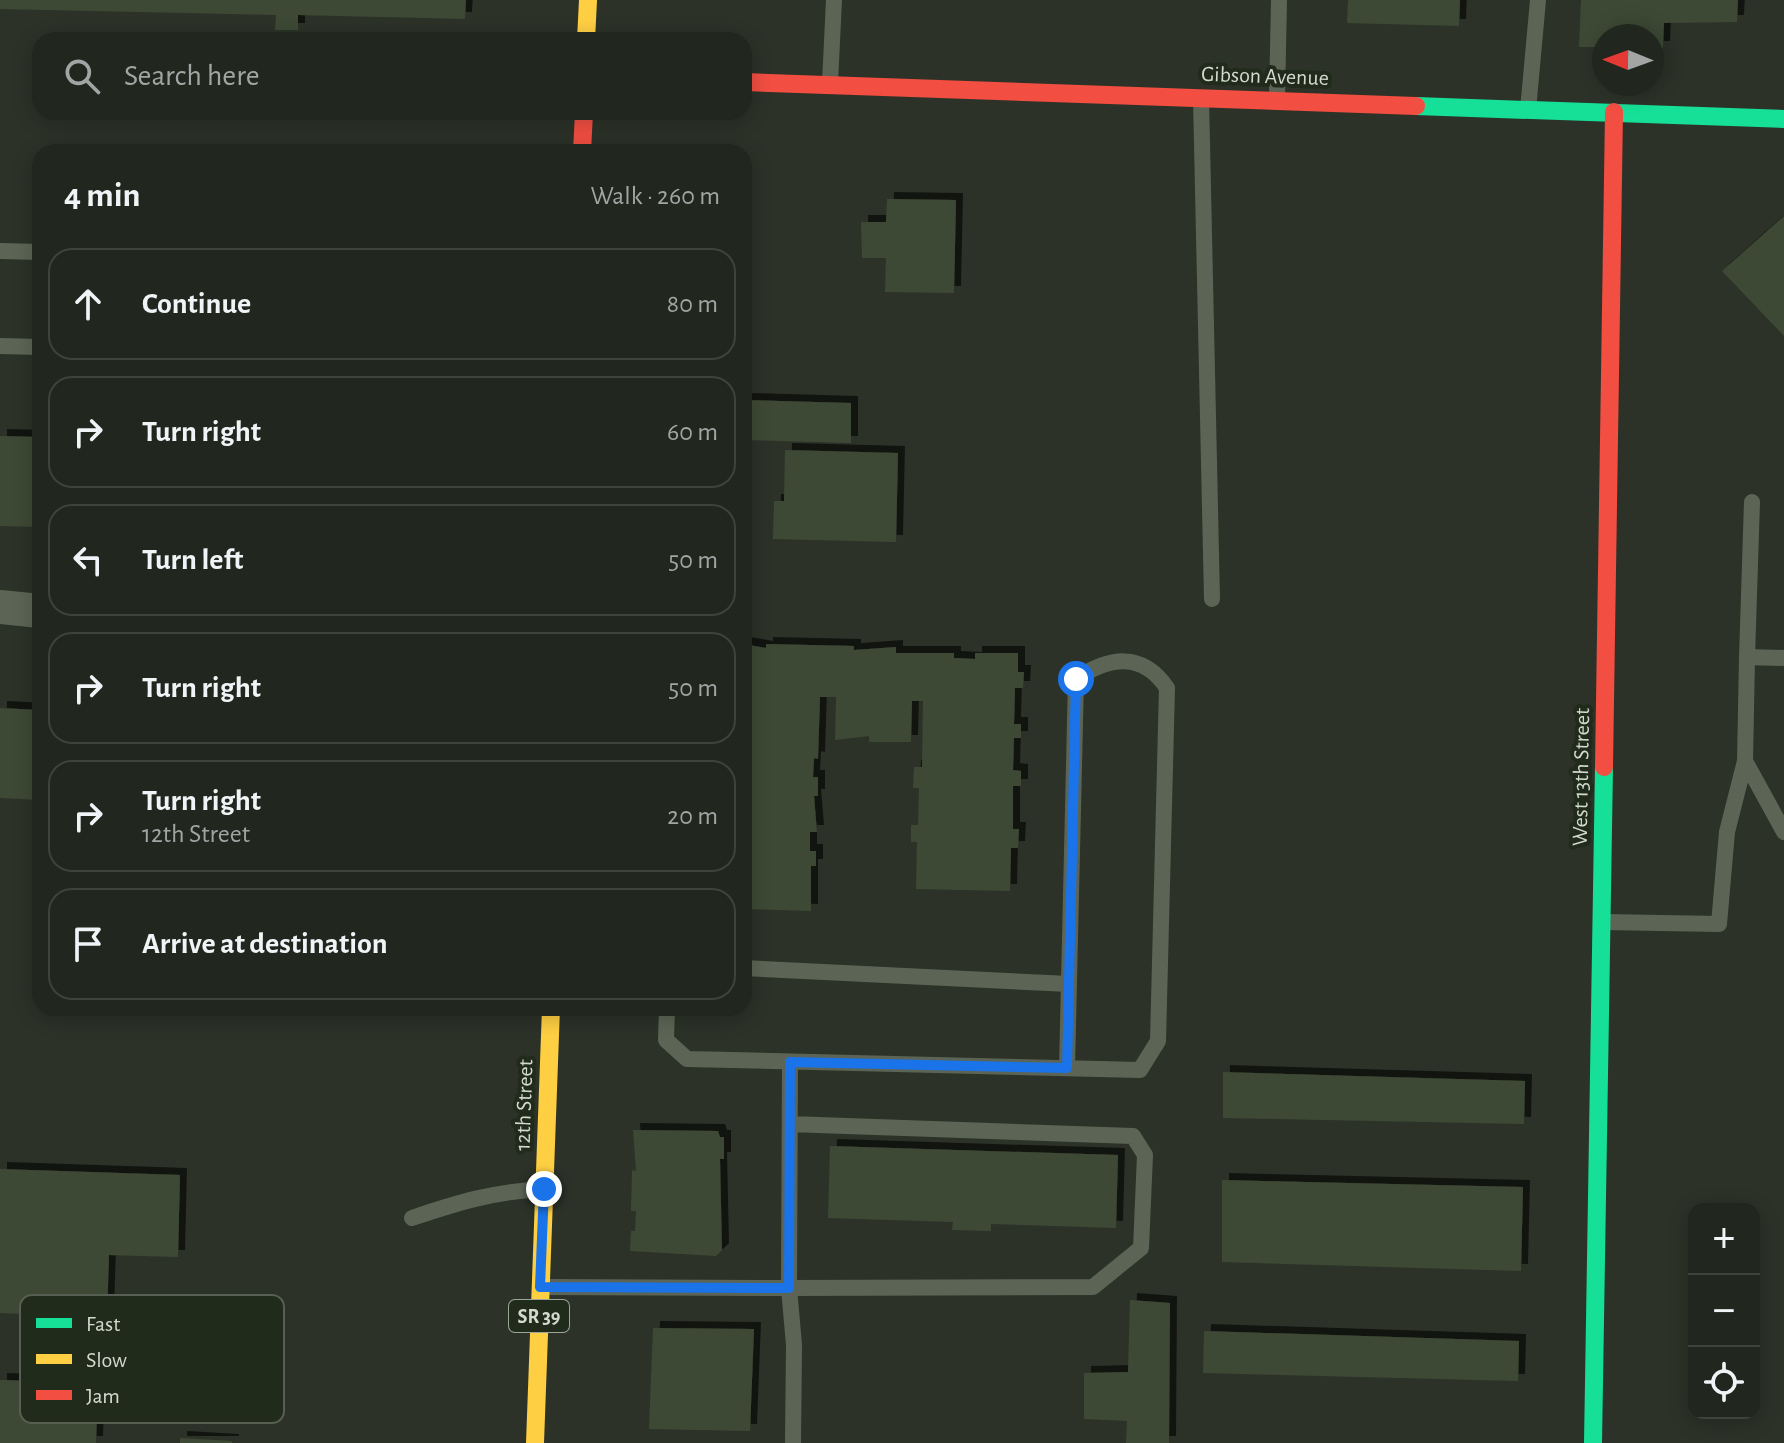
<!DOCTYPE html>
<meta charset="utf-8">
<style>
body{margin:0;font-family:"Alegreya Sans",sans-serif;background:#2d322b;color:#f1f3f6}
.controls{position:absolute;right:24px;bottom:24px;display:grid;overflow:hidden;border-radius:16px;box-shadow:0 4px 20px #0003}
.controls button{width:72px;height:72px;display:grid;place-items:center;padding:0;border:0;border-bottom:2px solid #3e433c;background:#21261e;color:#f1f3f6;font:40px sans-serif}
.compass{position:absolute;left:1592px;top:24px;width:72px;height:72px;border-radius:50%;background:#21261e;box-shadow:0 4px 20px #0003;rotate:271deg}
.stop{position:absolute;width:24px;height:24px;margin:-18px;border:6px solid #1a73e8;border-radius:50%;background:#fff}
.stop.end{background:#1a73e8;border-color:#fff;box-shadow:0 2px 8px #0008}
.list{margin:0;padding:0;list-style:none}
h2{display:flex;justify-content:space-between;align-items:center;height:104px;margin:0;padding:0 32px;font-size:34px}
h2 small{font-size:26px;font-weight:400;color:#a2a5a4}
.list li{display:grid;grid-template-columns:52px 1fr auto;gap:24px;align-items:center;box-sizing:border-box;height:112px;margin:0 16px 16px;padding:0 16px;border:2px solid #3e433c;border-radius:24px}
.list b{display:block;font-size:30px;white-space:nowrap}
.list p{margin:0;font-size:26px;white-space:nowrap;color:#a2a5a4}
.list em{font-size:26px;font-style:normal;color:#a2a5a4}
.icon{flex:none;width:44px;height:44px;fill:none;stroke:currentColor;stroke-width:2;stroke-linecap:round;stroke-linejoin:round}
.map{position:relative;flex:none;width:1784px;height:1443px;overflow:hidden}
.search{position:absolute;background:#21261e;box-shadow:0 4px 20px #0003;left:32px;top:32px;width:720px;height:88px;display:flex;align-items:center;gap:20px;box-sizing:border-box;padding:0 28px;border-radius:24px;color:#a2a5a4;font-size:30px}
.panel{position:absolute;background:#21261e;box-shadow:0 4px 20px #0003;left:32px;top:144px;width:720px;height:872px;border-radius:24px}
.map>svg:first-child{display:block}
</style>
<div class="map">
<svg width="1784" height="1443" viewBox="0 0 1784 1443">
<defs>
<filter id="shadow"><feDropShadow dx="7" dy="-7" stdDeviation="0" flood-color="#0009"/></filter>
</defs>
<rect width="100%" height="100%" fill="#2c3228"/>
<path fill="#3e4936" filter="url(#shadow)" d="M0 0H466L465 19 298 15V30H275L276 15 0 9Z
M1348 0H1460L1459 26 1347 23Z
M1581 0H1738L1737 22 1664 23 1663 48H1652V36H1604V47H1579Z
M887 199 956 200 954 293 885 292 886 258H862L861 222H886Z
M1784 216V336L1722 271Z
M744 400 851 403V443L744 440Z
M0 436 40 437V527L0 526Z
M785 450 898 453 896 542 773 539 774 501H784Z
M744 644 766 648V644L854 646V650L896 647V653H954V658L975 659V653H1018V672H1024L1023 688H1015L1014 724H1021V738H1014L1013 770 1021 771V786H1013V829H1019L1018 848H1011L1010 891 916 889 917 842H911V825H918L919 788H913L914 767H922L923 701H912L911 742H869V736L835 740 836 697H820L818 759 814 758 813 777H818V796H814L817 832H810V851H816V866H811V911L744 909Z
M0 708 40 710V800L0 798Z
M1223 1072 1525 1081 1524 1124 1223 1118Z
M633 1130 718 1131 720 1137H724V1159H720L722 1250 716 1256 630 1251 631 1231H635L636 1211H631L632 1170 636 1171Z
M830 1146 1118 1155 1116 1228 991 1224V1231L952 1230 953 1222 828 1218Z
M0 1169 180 1175 178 1257 109 1255 107 1317 0 1313Z
M1222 1180 1523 1187 1521 1271 1222 1262Z
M1130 1300 1170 1303 1169 1443H1126L1127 1421 1084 1419V1373L1128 1372Z
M653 1328 754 1329 750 1431 649 1429Z
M1204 1331 1519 1341 1518 1381 1203 1373Z
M0 1380 98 1383 96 1443H0Z
M180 1438 232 1441V1443H180Z"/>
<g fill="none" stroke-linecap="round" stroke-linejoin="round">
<path stroke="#5c6555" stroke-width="16" d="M830 83 834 0
M1201 98 1212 599
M1277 99 1279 0
M1528 110 1538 0
M0 251 40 252
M0 346 40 347
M1752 502 1747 657 1784 658
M1745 761 1784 832
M1603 922 1719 924 1727 832 1745 761 1747 657
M744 968 1069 984
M667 1008 666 1040 687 1059 1140 1070 1158 1041 1167 688C1142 651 1109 657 1076 679L1067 1068
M790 1062 789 1288 1093 1287 1141 1248 1145 1155 1133 1136 790 1124
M412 1218C459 1202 493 1192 542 1189
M542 1287 789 1288 794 1345 793 1443"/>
<path stroke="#5c6555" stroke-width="34" d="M0 607 40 611"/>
<path stroke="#16e098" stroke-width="18" d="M1416 106 1784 119
M1593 1443 1604 767"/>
<path stroke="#ffcf43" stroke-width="18" d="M586 40 588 0
M535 1443 551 1008"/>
<path stroke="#f24e42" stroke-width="18" d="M744 82 1416 106
M582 152 584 112
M1604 767 1614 112"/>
</g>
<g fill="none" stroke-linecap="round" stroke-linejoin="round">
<path stroke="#1a73e8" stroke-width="10" d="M544 1189 540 1287 789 1288 790 1062 1067 1068 1076 679"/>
</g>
<g text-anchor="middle" stroke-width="8" stroke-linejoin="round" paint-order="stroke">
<rect fill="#212b1b" stroke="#9da598" stroke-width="2" x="509" y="1300" width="60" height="32" rx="6"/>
<g font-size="20" font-weight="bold" fill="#d2d9ce">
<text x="539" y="1323">SR 39</text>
</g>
<g font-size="22" fill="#d2d9ce" stroke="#212b1b">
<text transform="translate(1265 75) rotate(2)" y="8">Gibson Avenue</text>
<text transform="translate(1580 777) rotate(-89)" y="8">West 13th Street</text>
<text transform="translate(523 1105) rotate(-88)" y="8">12th Street</text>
</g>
</g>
<rect x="20" y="1295" width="264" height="128" rx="12" fill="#212b1b" stroke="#565f51" stroke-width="2"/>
<rect x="36" y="1318" width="36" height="10" fill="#16e098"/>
<rect x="36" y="1354" width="36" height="10" fill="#ffcf43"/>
<rect x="36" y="1390" width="36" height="10" fill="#f24e42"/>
<g font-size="22" fill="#d2d9ce">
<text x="86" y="1331">Fast</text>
<text x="86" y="1367">Slow</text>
<text x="86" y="1403">Jam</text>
</g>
</svg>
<div class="controls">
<button>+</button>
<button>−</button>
<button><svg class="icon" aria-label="locate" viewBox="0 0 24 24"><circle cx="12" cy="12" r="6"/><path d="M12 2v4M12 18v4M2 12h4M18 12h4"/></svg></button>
</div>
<svg class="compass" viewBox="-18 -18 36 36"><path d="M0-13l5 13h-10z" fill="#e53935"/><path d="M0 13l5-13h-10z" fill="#a2a5a4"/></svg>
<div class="stop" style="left:1076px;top:679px"></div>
<div class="stop end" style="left:544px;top:1189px"></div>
<div class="search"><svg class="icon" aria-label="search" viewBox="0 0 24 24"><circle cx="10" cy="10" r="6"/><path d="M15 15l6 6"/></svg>Search here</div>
<section class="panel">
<h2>4 min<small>Walk · 260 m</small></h2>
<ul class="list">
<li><svg class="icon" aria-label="ahead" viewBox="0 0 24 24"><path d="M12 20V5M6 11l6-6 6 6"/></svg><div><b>Continue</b></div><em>80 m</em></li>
<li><svg class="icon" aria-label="right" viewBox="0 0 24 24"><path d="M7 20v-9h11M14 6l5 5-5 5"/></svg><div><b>Turn right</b></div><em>60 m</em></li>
<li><svg class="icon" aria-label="left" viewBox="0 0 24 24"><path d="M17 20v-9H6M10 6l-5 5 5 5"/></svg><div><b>Turn left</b></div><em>50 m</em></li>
<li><svg class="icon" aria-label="right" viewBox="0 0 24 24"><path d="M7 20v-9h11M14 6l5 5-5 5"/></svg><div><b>Turn right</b></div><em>50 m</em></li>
<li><svg class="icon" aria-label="right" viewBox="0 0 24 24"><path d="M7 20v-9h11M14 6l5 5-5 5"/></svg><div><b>Turn right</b><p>12th Street</p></div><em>20 m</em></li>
<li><svg class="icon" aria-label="arrive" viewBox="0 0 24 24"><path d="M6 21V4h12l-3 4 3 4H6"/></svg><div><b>Arrive at destination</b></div></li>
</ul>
</section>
</div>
